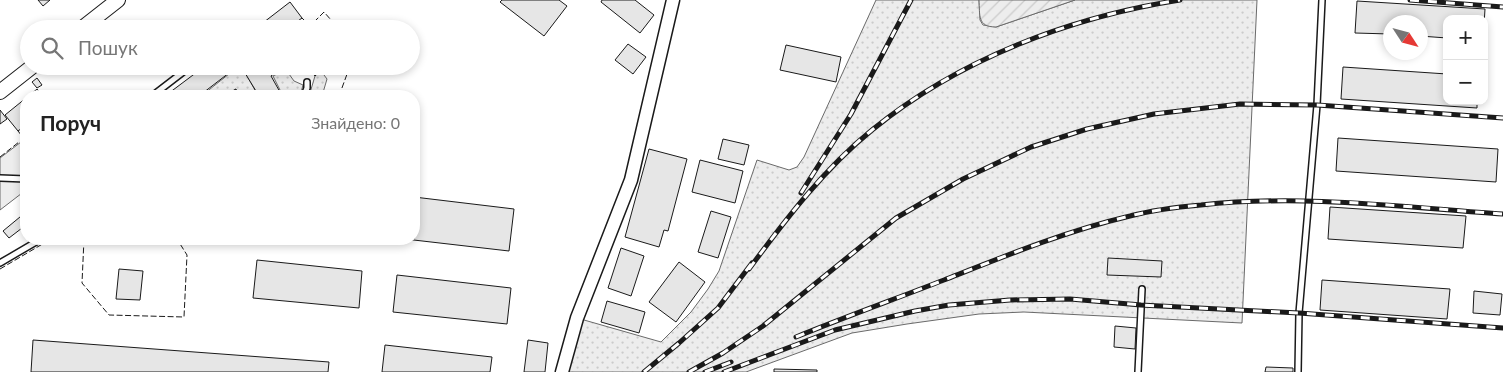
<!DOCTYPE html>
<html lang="uk">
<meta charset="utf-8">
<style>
body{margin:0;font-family:Lato,sans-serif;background:#f2f2f2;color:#222}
.controls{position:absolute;right:15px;top:15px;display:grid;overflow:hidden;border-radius:10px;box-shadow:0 2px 8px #0003}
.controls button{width:45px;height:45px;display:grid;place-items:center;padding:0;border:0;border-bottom:1px solid #e0e0e0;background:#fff;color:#222;font:25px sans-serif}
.compass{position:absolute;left:1383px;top:15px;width:45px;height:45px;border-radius:50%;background:#fff;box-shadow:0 2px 8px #0003;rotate:126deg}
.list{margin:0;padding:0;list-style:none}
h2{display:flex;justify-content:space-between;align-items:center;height:65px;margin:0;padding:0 20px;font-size:21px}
h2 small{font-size:16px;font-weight:400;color:#767676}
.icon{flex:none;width:28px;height:28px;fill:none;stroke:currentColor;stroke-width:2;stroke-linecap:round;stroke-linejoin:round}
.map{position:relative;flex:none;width:1503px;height:372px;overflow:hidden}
.search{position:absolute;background:#fff;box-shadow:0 2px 8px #0003;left:20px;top:20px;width:400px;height:55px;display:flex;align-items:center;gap:12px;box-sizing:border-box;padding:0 18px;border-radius:28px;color:#767676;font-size:19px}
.panel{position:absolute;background:#fff;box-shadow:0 2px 8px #0003;left:20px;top:90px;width:400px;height:155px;border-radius:20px}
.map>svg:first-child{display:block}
</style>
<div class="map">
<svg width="1503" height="372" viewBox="0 0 1503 372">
<defs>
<pattern id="grass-dots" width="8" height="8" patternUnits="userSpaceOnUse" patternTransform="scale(1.25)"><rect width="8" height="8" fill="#ededed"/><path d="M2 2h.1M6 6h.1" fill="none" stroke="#cbcbcb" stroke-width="1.8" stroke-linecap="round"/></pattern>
<pattern id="garden-furrows" width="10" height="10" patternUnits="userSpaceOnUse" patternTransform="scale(1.25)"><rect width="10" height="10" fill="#ededed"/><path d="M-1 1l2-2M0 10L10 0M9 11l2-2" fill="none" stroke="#cbcbcb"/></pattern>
</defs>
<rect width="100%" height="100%" fill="#fff"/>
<path fill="url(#grass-dots)" stroke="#6a6a6a" d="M876 0H979L980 20 983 25 996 27 1075 0H1257L1242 323 1024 312 979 314 907 324 852 333 746 372H562L577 318 661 342 691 312 708 289 719 271 757 160 789 170 797 167 804 157Z
M239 66H252L245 72 256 92 250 96H241L236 89 223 96H207L205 93Z
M321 71 327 79 322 96H309L315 76Z
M279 73 289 74 294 81 303 85 300 96H275L281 92 273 76Z"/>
<path fill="url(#garden-furrows)" stroke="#6a6a6a" d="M979 0H1075L996 27C977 27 980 15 979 0Z"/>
<path fill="#ededed" stroke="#6a6a6a" d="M21 142 26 148V190L0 210V158Z"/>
<path fill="#e6e6e6" stroke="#1a1a1a" d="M38 0H50L43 6Z
M502 0H559L567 6 544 36 500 2Z
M602 0H635L654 15 640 33 601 2Z
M1357 1 1485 9 1484 25V19H1447V38L1420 36V22H1390V34L1355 33Z
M290 2 302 18 287 29H255Z
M628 44 646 57 633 74 615 60Z
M786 45 841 57 836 82 780 70Z
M205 66H238L199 96H165Z
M256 66H272L275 73 271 76 280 92 272 96H259L245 73Z
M307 66H316L320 71 315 76Z
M1343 67 1447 74V101H1477V108L1341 99Z
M37 78 42 85 37 88 32 82Z
M37 89 43 96H29Z
M26 98V125L18 131 5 115Z
M0 110 7 119 0 124Z
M1338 138 1498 149 1496 182 1336 171Z
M723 139 749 145 744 165 718 159Z
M649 149 687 159 668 231 664 230 659 247 625 237Z
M700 160 743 171 735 203 692 192Z
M414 197 514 209 509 251 405 239H414Z
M1330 207 1466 216 1463 248 1328 239Z
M711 211 731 217 718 258 698 252Z
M26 212V225L9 238 3 231Z
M621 248 644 256 631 296 608 288Z
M1108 258 1162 261 1161 277 1107 275Z
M257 260 362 271 359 308 253 298Z
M679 262 705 282 676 322 649 302Z
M119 269 143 271 140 300 116 299Z
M397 275 511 288 507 324 393 312Z
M1322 280 1450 289 1447 319 1320 310Z
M1474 291 1502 294 1500 315 1473 313Z
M607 301 645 312 639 333 601 322Z
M1115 326 1136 328 1135 349 1114 347Z
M33 340 329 362 328 372H31Z
M528 340 548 343 545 372H524Z
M385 345 492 357 490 372H382Z
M1266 367 1293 368V372H1265Z
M774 369 817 370V372H774Z"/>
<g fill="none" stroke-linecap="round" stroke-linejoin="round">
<g stroke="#1a1a1a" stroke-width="8">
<path id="service" d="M152 96 191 66
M304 96 307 88V82
M0 178 26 179
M0 263 41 239
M1138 372 1142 289
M1298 372 1299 313 1317 105 1322 0"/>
</g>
<g stroke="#1a1a1a" stroke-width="15">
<path id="tertiary" d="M562 372 577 318 631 180 673 0"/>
</g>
<g stroke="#1a1a1a" stroke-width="16">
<path id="secondary" d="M81 29 118 0
M0 92 33 66"/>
</g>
<use href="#service" stroke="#fff" stroke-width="5"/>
<use href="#tertiary" stroke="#fff" stroke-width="12"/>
<use href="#secondary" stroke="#fff" stroke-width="14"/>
<g stroke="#1a1a1a" stroke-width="5">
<path id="rail" d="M1410 0 1503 7
M801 193 851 114 911 0
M749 269C786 219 824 169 872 130 959 59 1070 17 1180 0
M796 337C845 317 895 299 944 280 1005 256 1066 231 1130 216 1153 210 1178 207 1201 205 1301 194 1403 207 1503 214
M644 372 679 343 718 308 752 263
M689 372 723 353 763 326 896 218 963 179 1031 147 1087 129 1154 114 1240 104 1317 105 1503 118
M705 372 731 362
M724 372 835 330 915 311 949 305 1010 300 1070 299 1141 305 1299 313 1503 328"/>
</g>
<use href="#rail" stroke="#fff" stroke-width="3" stroke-dasharray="9" stroke-linecap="butt"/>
<path stroke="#1a1a1a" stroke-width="1" stroke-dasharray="6 2.5" stroke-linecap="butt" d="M302 18 310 26 324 12 339 29
M224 96 236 89 241 96
M251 96 257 93
M339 96 350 66
M18 131 26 141
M0 157 24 138
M84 239 82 283 109 315 184 317 187 255 177 239
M0 269 51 239"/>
</g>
</svg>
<div class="controls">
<button>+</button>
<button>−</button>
</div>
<svg class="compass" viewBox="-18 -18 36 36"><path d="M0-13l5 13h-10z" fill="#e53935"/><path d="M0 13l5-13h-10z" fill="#767676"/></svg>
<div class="search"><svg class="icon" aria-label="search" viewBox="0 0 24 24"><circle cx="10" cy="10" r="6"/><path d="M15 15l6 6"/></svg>Пошук</div>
<section class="panel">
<h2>Поруч<small>Знайдено: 0</small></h2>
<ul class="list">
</ul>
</section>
</div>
